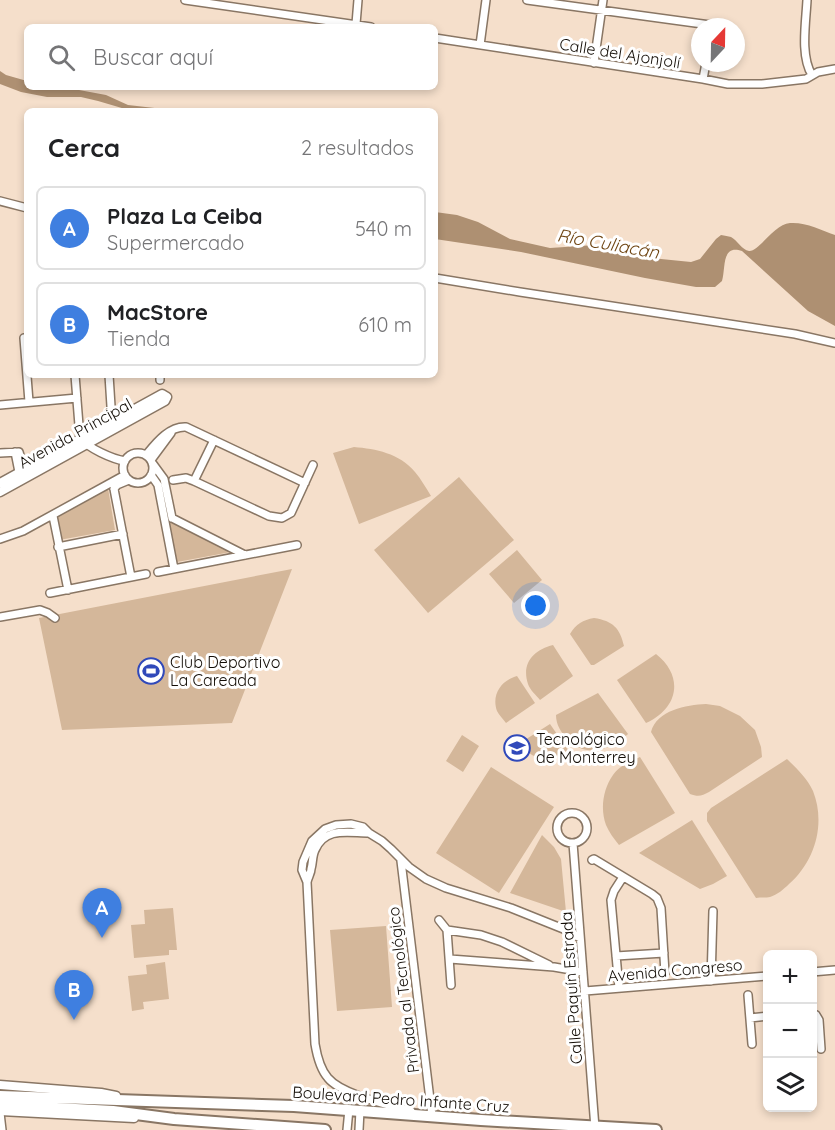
<!DOCTYPE html>
<html lang="es">
<meta charset="utf-8">
<style>
body{margin:0;font-family:Quicksand,sans-serif;background:#f2f2f2;color:#202124}
.controls{position:absolute;right:18px;bottom:18px;display:grid;overflow:hidden;border-radius:9px;box-shadow:0 3px 9px #0003}
.controls button{width:54px;height:54px;display:grid;place-items:center;padding:0;border:0;border-bottom:2px solid #e0e0e0;background:#fff;color:#202124;font:30px sans-serif}
.compass{position:absolute;left:691px;top:18px;width:54px;height:54px;border-radius:50%;background:#fff;box-shadow:0 3px 9px #0003;rotate:22deg}
.you{position:absolute;left:536px;top:606px;width:21px;height:21px;margin:-15px;border:4px solid #fff;border-radius:50%;background:#1a73e8;box-shadow:0 0 0 9px #1a73e833}
.badge{display:grid;place-items:center;width:39px;height:39px;border-radius:50%;background:#3049ba;color:#fff;font-size:20px;font-weight:700}
.pin{position:absolute;translate:-50% -50px;filter:drop-shadow(0 2px 3px #0008)}
.pin::after{content:'';position:absolute;top:32px;width:21px;height:18px;background:inherit;clip-path:polygon(0 0,100% 0,50% 100%)}
.list{margin:0;padding:0;list-style:none}
h2{display:flex;justify-content:space-between;align-items:center;height:78px;margin:0;padding:0 24px;font-size:26px}
h2 small{font-size:20px;font-weight:400;color:#757577}
.list li{display:grid;grid-template-columns:39px 1fr auto;gap:18px;align-items:center;box-sizing:border-box;height:84px;margin:0 12px 12px;padding:0 12px;border:2px solid #e0e0e0;border-radius:9px}
.list b{display:block;font-size:22px;white-space:nowrap}
.list p{margin:0;font-size:20px;white-space:nowrap;color:#757577}
.list em{font-size:20px;font-style:normal;color:#757577}
.icon{flex:none;width:33px;height:33px;fill:none;stroke:currentColor;stroke-width:2;stroke-linecap:round;stroke-linejoin:round}
.map{position:relative;flex:none;width:835px;height:1130px;overflow:hidden}
.search{position:absolute;background:#fff;box-shadow:0 3px 9px #0003;left:24px;top:24px;width:414px;height:66px;display:flex;align-items:center;gap:15px;box-sizing:border-box;padding:0 21px;border-radius:9px;color:#757577;font-size:22px}
.panel{position:absolute;background:#fff;box-shadow:0 3px 9px #0003;left:24px;top:108px;width:414px;height:270px;border-radius:9px}
.map>svg:first-child{display:block}
</style>
<div class="map">
<svg width="835" height="1130" viewBox="0 0 835 1130">
<rect width="100%" height="100%" fill="#f5dfcb"/>
<path fill="#d4b79a" d="M354 447C376 449 399 453 415 472 421 479 426 488 431 496L359 524 333 453Z
M459 477 514 540 428 613 374 550Z
M108 488 115 530 59 540 54 515Z
M169 520 231 552 177 562Z
M517 550 542 580 514 603 489 574Z
M292 569 232 723 62 730 39 618Z
M594 618C613 621 620 628 624 646L594 665H591L570 634C576 624 583 620 594 618Z
M553 645 573 676 540 700C536 695 530 690 528 684 521 663 534 650 553 645Z
M656 654C684 676 679 708 646 723L617 680Z
M517 676 535 703 506 723C503 719 499 715 497 711 491 694 502 680 517 676Z
M598 693 628 734C611 750 586 758 568 740 561 732 556 725 556 715Z
M706 704 720 706 740 716 755 730 761 747 762 757 709 792C702 796 698 797 690 794L651 732C657 710 686 705 706 704Z
M550 724 568 750C548 762 535 763 520 743Z
M462 735 479 746 463 772 446 761Z
M640 757 675 813 619 845C614 839 609 832 606 825 600 809 603 789 613 775 619 766 631 761 640 757Z
M787 759C797 769 807 778 813 791 826 824 815 861 789 884 784 889 777 895 770 897 766 898 761 897 756 898L707 821V813L711 808Z
M491 767 554 807 499 893 436 853Z
M692 820 727 876 713 884 700 889 639 853Z
M542 835 554 847 561 859 566 912 510 893Z
M173 908 177 950H169V955L134 958 131 925 145 924 144 910Z
M386 926 392 1007 337 1011 330 930Z
M165 962 169 999 143 1002 144 1009 132 1011 128 976 147 974 146 965Z"/>
<path fill="#ae9072" d="M0 71 6 75 27 81V87H63L106 95 128 105 181 111H132L98 101 81 97H47L21 92 0 84Z
M435 212 457 215 478 222 510 239 550 248 595 245 661 259 691 262 700 259 716 239 721 235C725 236 728 236 731 237 737 240 742 250 749 251 759 252 774 224 790 223 806 222 821 230 835 235V326L808 311 742 251C721 244 726 268 722 281L715 287H696L645 278 521 252 435 239Z"/>
<g fill="none" stroke-linecap="round" stroke-linejoin="round">
<g stroke="#897664" stroke-width="10">
<path id="minor" d="M185 0 371 27
M527 0 710 25V27
M807 0C806 22 800 56 812 75
M356 24 358 0
M435 38 703 79 728 84H762L806 79 818 72 835 69
M480 45 486 0
M594 63 603 0
M703 79 706 63
M0 201 27 208
M435 278 520 292 795 334 835 343
M24 338 29 402
M75 375 80 438C88 448 112 459 125 461
M109 375 112 422 114 426
M160 375V380
M0 405 77 398
M15 452 19 472
M0 453 19 452 24 469
M123 468a15 15 0 1 1 30 0a15 15 0 1 1-30 0Z
M146 455C156 443 169 426 186 427L305 483
M151 460 171 433
M153 464 164 479 172 518
M151 475 158 485 174 569
M173 480 186 478 194 481 269 516 282 518 291 513 313 465
M194 481 214 440
M114 489 131 577
M114 489 117 485 129 480
M53 516 68 590
M172 518 245 555
M0 539 23 531 125 475
M58 547 123 534
M158 572 297 545
M50 593 146 574
M0 617 40 610 48 613 55 618
M557 828a15 15 0 1 1 30 0a15 15 0 1 1-30 0Z
M573 843 595 1128
M592 860 594 859 652 894 657 898 661 908 665 973
M401 861 432 1116
M307 882C308 877 311 873 311 869 313 862 312 856 315 850 325 826 349 833 369 833
M439 920 447 930
M447 930 481 935 502 942 549 965
M447 930 451 985
M616 956 664 953
M450 959 554 967 583 972
M812 972 835 970
M711 981 713 911
M619 988 611 900 614 891 623 877
M585 991 768 976
M748 995 752 1044
M812 1013 816 1015 819 1020 821 1049
M750 1018 768 1016
M411 1111C390 1105 342 1095 328 1078 320 1069 317 1056 315 1044L307 882 302 870 303 862 312 841 325 829 336 825 351 824 363 827 369 833 382 841 391 849 409 867 426 879 446 888 511 908 566 930 580 938
M0 1113 2 1130
M347 1130 349 1109
M359 1130 360 1110"/>
</g>
<g stroke="#897664" stroke-width="11">
<path id="tertiary" d="M0 483 162 394 167 397 165 401 0 492
M0 1085 101 1093 116 1096
M0 1111 134 1118"/>
</g>
<g stroke="#897664" stroke-width="14">
<path id="trunk" d="M0 1096 294 1106 481 1120 656 1130
M0 1105 113 1111 174 1119 325 1130"/>
</g>
<use href="#minor" stroke="#fff" stroke-width="7"/>
<use href="#tertiary" stroke="#fff" stroke-width="8"/>
<use href="#trunk" stroke="#fff" stroke-width="10"/>
</g>
<defs>
<g id="stadium-ring" transform="scale(1.35)"><circle r="9.5" fill="#fff" stroke="#3049ba" stroke-width="1.5"/><path d="M0-5a6.5 5 0 1 0 0 10a6.5 5 0 1 0 0-10ZM-3.5-1.8h7v3.6h-7Z" fill="#3049ba"/></g>
<g id="university-ring" transform="scale(1.35)"><circle r="9.5" fill="#fff" stroke="#3049ba" stroke-width="1.5"/><path d="M0-5L7-2L0 1L-7-2ZM-4 1L0 2.5L4 1V4Q0 6-4 4Z" fill="#3049ba"/></g>
</defs>
<g fill-rule="evenodd">
<use href="#stadium-ring" x="151" y="671"/>
<use href="#university-ring" x="517" y="748"/>
</g>
<g text-anchor="middle" stroke-width="6" stroke-linejoin="round" paint-order="stroke">
<g font-size="16" fill="#130d06" stroke="#fff">
<text transform="translate(620 53) rotate(9)" y="6">Calle del Ajonjolí</text>
<text transform="translate(75 433) rotate(-29)" y="6">Avenida Principal</text>
<text transform="translate(675 970) rotate(-5)" y="6">Avenida Congreso</text>
<text transform="translate(571 988) rotate(-94)" y="6">Calle Paquín Estrada</text>
<text transform="translate(403 990) rotate(-97)" y="6">Privada al Tecnológico</text>
<text transform="translate(401 1099) rotate(4)" y="6">Boulevard Pedro Infante Cruz</text>
</g>
<g font-size="16" fill="#130d06" stroke="#fff" text-anchor="start">
<text x="170" y="668">Club Deportivo<tspan x="170" dy="18">La Careada</tspan></text>
<text x="536" y="745">Tecnológico<tspan x="536" dy="18">de Monterrey</tspan></text>
</g>
<g font-size="18" font-style="italic" fill="#6f4512" stroke="#fff">
<text transform="translate(608 244) rotate(10)" y="6">Río Culiacán</text>
</g>
</g>
</svg>
<div class="controls">
<button>+</button>
<button>−</button>
<button><svg class="icon" aria-label="layers" viewBox="0 0 24 24"><path d="M12 4l9 5-9 5-9-5zM3 14l9 5 9-5"/></svg></button>
</div>
<svg class="compass" viewBox="-18 -18 36 36"><path d="M0-13l5 13h-10z" fill="#e53935"/><path d="M0 13l5-13h-10z" fill="#757577"/></svg>
<div class="you"></div>
<div class="pin badge" style="left:102px;top:938px;background:#3f7fe0">A</div>
<div class="pin badge" style="left:74px;top:1020px;background:#3f7fe0">B</div>
<div class="search"><svg class="icon" aria-label="search" viewBox="0 0 24 24"><circle cx="10" cy="10" r="6"/><path d="M15 15l6 6"/></svg>Buscar aquí</div>
<section class="panel">
<h2>Cerca<small>2 resultados</small></h2>
<ul class="list">
<li><span class="badge" style="background:#3f7fe0">A</span><div><b>Plaza La Ceiba</b><p>Supermercado</p></div><em>540 m</em></li>
<li><span class="badge" style="background:#3f7fe0">B</span><div><b>MacStore</b><p>Tienda</p></div><em>610 m</em></li>
</ul>
</section>
</div>
